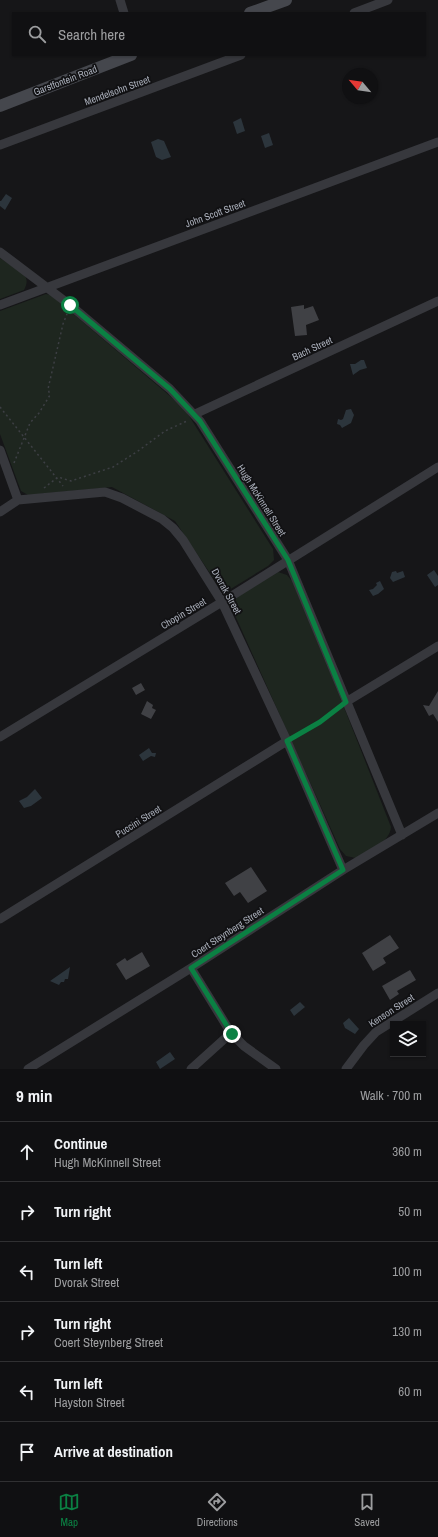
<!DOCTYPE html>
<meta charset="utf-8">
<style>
body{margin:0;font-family:"Archivo Narrow",sans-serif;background:#19191b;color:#f1f3f6}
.controls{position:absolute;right:12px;bottom:12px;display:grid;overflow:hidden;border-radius:0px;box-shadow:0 1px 3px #0004}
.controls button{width:36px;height:36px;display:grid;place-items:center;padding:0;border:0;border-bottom:1px solid #303032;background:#101012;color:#f1f3f6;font:20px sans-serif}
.compass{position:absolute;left:342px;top:68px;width:36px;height:36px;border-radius:50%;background:#101012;box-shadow:0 1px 3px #0004;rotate:299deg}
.stop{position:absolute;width:12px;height:12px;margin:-9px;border:3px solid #0b8043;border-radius:50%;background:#fff}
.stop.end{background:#0b8043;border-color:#fff;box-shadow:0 1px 4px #0008}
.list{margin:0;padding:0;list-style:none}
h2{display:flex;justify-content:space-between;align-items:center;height:52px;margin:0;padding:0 16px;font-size:17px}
h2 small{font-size:13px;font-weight:400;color:#9c9d9f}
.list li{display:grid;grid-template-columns:26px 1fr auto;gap:12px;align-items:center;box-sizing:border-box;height:60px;padding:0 16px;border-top:1px solid #303032}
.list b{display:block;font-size:15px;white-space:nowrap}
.list p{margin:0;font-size:13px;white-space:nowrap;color:#9c9d9f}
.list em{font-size:13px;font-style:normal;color:#9c9d9f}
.icon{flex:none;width:22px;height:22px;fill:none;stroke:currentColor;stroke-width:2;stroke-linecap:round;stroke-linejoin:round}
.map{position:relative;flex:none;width:438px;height:1069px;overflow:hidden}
.search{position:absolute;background:#101012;box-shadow:0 1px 3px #0004;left:12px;right:12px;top:12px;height:44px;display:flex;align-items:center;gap:10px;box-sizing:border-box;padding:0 14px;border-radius:0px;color:#9c9d9f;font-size:15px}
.sheet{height:412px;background:#101012}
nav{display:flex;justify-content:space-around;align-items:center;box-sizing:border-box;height:56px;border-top:1px solid #303032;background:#101012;font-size:11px;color:#9c9d9f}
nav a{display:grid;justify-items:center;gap:2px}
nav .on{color:#0b8043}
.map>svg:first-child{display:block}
</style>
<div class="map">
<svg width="438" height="1069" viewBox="0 0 438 1069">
<rect width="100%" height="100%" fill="#161618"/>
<path fill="#1e261f" d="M0 258 24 274C28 280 27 284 24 290L0 299Z
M46 294 50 295 56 299 184 408 273 549 274 560 268 566 229 590 220 588 175 521 112 487 28 495 21 491 0 434V311Z
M278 572 287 575 292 581 338 692 391 827C390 843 368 850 356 858L346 856 340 849 234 613C233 606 233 602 237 597Z"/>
<path fill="#2c353c" d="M241 118 245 131 237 134 233 122Z
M269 133 273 145 265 148 261 136Z
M158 139 164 141 171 157 162 160 156 157 151 142Z
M6 194 12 198 5 210 0 206V201H1Z
M361 360H364L367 368 360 370 353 375 350 364H355Z
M351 409 354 415 351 423 342 428 340 425 337 424 338 419 341 420 343 419 346 410Z
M434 570 438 576V585L435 587 427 575Z
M396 571 397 573 403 571 405 577 393 582 390 578 392 572Z
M380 581 384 589 378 594 373 596 369 590 373 589 377 585 376 583Z
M149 748 152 753H156L155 757 151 756 143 761 139 755Z
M35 789 42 798 31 806 24 808 19 801 27 797Z
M70 967 68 979H65L64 982H61L59 985 50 981Z
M300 1002 305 1007 294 1016 290 1010Z
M349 1018 359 1029 355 1034 345 1028 343 1023Z
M170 1052 175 1059 160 1069 156 1062Z"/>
<path fill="#404145" d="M304 305V309L313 306 319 320 306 325 307 335 295 336 291 307Z
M141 683 145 690 136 695 132 688Z
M438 691V722L433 714 429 716 423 705 429 706Z
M147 701 153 705 152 708 156 710 151 719 141 714Z
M251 867 267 891 248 903 240 892 234 896 225 883Z
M390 935 399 948 383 958 386 963 373 971 362 953Z
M142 952 150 966 126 980 116 964 125 958 127 961Z
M410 970 416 980 397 991 399 994 390 1000 382 986Z"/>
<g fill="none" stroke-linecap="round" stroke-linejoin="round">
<path stroke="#3d3f44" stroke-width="1.5" stroke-dasharray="2 3" stroke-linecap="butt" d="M0 407 63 486
M14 463 30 423 39 413 50 395 48 389 63 324 67 314
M44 488 58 477 71 481 113 467 138 451 165 431 187 421
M294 736 320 722 340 707"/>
<path stroke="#37383d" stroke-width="9" d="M120 0 124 13
M354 13 388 0
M0 145 241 55
M0 252 70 305 170 389 200 421 288 560 402 835
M0 305 438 142
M195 414 438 301
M0 450 18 500
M0 512 18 500 105 492 122 498 162 519 173 528 183 540 222 602 287 741 343 870
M346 702 438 646
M0 737 222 602 438 467
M0 919 287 741
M191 968 231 1033 244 1046 276 1069
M28 1069 191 968 343 870 438 813
M191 1069 231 1033
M346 1069 364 1045 376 1032 438 993"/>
<path stroke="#45474d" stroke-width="12" d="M250 13 286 0
M0 106 131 55"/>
</g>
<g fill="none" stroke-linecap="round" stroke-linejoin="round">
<path stroke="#0b8043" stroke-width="5" d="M70 305 170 389 200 421 288 560 346 702 320 722 287 741 343 870 191 968 232 1034"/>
</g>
<g text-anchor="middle" stroke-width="3.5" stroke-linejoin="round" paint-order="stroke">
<g font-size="10" fill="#a8adb8" stroke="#111113">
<text transform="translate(65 80) rotate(-21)" y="4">Garstfontein Road</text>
<text transform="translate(117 90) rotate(-20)" y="4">Mendelsohn Street</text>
<text transform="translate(215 213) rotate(-20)" y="4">John Scott Street</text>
<text transform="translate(312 348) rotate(-25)" y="4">Bach Street</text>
<text transform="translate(262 500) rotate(58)" y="4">Hugh McKinnell Street</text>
<text transform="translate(227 591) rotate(61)" y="4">Dvorak Street</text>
<text transform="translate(183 613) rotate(-31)" y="4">Chopin Street</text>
<text transform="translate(138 821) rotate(-32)" y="4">Puccini Street</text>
<text transform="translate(227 932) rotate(-33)" y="4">Coert Steynberg Street</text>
<text transform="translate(391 1010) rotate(-33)" y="4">Kenson Street</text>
</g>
</g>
</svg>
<div class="controls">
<button><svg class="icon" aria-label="layers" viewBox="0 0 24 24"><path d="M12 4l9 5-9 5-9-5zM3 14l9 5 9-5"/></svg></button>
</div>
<svg class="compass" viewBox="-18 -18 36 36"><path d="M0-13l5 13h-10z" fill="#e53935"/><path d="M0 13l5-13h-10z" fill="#9c9d9f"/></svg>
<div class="stop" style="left:70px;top:305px"></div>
<div class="stop end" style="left:232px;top:1034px"></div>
<div class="search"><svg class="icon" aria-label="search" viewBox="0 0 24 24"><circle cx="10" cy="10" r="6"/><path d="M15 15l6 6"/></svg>Search here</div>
</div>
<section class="sheet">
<h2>9 min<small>Walk · 700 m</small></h2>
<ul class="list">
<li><svg class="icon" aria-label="ahead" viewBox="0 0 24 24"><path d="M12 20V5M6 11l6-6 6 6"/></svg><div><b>Continue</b><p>Hugh McKinnell Street</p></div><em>360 m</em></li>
<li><svg class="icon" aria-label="right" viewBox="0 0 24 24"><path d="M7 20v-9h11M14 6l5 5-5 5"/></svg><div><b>Turn right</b></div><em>50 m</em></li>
<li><svg class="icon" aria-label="left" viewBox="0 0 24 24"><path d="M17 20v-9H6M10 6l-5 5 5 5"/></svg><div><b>Turn left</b><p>Dvorak Street</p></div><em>100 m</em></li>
<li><svg class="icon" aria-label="right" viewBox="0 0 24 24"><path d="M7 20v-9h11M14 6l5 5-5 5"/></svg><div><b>Turn right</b><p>Coert Steynberg Street</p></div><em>130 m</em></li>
<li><svg class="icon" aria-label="left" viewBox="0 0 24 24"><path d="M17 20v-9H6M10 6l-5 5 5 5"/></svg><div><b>Turn left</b><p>Hayston Street</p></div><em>60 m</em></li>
<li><svg class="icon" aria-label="arrive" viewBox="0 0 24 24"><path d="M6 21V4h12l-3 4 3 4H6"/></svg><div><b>Arrive at destination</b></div></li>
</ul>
</section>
<nav>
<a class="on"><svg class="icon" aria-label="map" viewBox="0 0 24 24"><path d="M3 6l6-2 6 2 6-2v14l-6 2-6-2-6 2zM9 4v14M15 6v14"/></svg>Map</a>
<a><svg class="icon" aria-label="directions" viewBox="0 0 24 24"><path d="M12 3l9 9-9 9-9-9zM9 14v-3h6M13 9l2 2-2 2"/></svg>Directions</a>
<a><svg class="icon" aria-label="saved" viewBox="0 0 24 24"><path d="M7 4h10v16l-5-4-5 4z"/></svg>Saved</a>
</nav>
